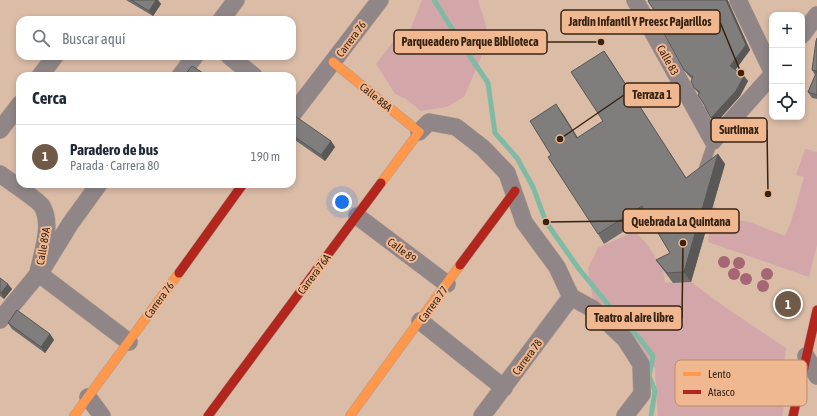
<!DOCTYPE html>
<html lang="es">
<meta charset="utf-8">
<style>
body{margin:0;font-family:"Asap Condensed",sans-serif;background:#f2f2f3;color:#1f2937}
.controls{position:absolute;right:12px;top:12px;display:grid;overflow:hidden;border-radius:8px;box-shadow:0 2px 6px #0003}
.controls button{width:36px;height:36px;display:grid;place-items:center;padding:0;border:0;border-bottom:1px solid #e0e1e3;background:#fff;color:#1f2937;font:20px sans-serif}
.you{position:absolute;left:342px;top:202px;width:14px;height:14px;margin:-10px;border:3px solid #fff;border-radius:50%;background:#1a73e8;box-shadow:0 0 0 6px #1a73e833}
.badge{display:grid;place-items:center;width:26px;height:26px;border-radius:50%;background:#715947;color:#fff;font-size:13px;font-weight:700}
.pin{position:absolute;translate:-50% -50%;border:2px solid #fff;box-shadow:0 1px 4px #0006}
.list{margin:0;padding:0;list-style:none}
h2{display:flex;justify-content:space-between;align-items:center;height:52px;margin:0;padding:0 16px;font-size:17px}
h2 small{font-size:13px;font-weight:400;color:#747a83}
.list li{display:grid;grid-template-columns:26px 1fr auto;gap:12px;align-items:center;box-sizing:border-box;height:64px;padding:0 16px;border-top:1px solid #e0e1e3}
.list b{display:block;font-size:15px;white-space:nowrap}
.list p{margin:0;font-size:13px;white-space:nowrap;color:#747a83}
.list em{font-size:13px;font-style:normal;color:#747a83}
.icon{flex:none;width:22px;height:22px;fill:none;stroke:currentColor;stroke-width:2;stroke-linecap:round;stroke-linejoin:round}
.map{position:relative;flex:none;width:817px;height:416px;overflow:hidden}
.search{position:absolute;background:#fff;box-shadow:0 2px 6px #0003;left:16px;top:16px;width:280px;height:44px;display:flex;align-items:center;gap:10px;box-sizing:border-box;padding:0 14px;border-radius:12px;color:#747a83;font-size:15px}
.panel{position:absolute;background:#fff;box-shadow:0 2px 6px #0003;left:16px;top:72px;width:280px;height:116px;border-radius:12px}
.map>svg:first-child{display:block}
</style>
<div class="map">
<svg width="817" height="416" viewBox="0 0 817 416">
<rect width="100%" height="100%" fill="#dabca7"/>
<path fill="#d3a7a9" d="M422 0H478L488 33 480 60 464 97 447 107 421 111 406 99 395 94 376 64 392 43 411 28Z
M805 149 817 152V245L809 277 708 242 713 205 730 218 752 223 785 236C794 217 798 197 804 177L796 175Z
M635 231 646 243 663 269 665 283 691 282 725 307 786 348C783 371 787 393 782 416H658L655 368 628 330 593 300 588 268 598 248Z"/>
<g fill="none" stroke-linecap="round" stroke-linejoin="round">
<path stroke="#7fbba4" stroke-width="5" d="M434 0 461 43 488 83 495 133 517 158 533 187 546 222 579 269 615 313 640 339 653 356 649 376 655 391 651 416"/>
<g stroke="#b29b8a" stroke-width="10">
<path id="lane" d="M703 170 713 141"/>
</g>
<g stroke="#b29b8a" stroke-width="18">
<path id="street" d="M635 0 713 141 772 75
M738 0 772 71
M221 20 236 0
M802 35 817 15
M229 56 254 76
M40 76 55 56
M180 76 195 56
M292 115 380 0
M0 130 20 104
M419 132 429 122 456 127 483 148 507 173 524 222 557 267 571 297 593 309 625 339 641 364 642 394 625 416
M0 174C7 179 39 201 42 206 53 225 42 253 38 273L129 342
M357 216 447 284
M0 320 43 268 70 224 99 184
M420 321 504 388
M806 356 817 376
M88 397 102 416
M482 416 571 297"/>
</g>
<g stroke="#b29b8a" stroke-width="10">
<path id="slow" d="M333 62 419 132 381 183
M74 416 179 273
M350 416 460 265"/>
</g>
<g stroke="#b29b8a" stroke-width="10">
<path id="jam" d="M460 265 515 191
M179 273 243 184
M208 416 381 183
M793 416 817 310"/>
</g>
<use href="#lane" stroke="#908688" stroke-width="9"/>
<use href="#street" stroke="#908688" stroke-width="17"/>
<use href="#slow" stroke="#ff974d" stroke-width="9"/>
<use href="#jam" stroke="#b3261e" stroke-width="9"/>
</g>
<g fill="#a66774">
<circle cx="724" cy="262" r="6"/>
<circle cx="739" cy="263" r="6"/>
<circle cx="734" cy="274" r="6"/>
<circle cx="767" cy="274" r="6"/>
<circle cx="746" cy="279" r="6"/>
<circle cx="763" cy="286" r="6"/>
</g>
<path fill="#6d6c6b" d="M126 0H158L161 4 153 16Z
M728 1 750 50 735 70 744 76 748 81 740 96 715 124 711 118 699 94 694 88 692 79 688 75 684 70 665 27Z
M817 38V99L812 98 808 92 815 75 812 70Z
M604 51 686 178 718 154 725 164 691 282 673 283 656 260 670 253 648 216 604 244 598 234 551 155 563 114 578 138 603 121Z
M292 118 331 141 335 147 325 161 292 138Z
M0 278 12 289 4 299 0 296Z
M8 323 50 334 54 340 45 353 12 329Z"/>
<path fill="#595857" d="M156 0H158L161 4 153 16 149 11Z
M726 0H728V1L750 50 734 72 730 66Z
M604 51 611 61 692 188 686 178Z
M744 76 748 81 740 96 715 124 711 118Z
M556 104 563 114 584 148 577 138Z
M331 141 335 147 325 161 321 155Z
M718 154 725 164 691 282 684 272Z
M8 284 12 289 4 299 1 293Z
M50 334 54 340 45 353 41 347Z"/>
<path fill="#7f7e7c" stroke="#595857" d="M131 0H156L149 11Z
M649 0H726L746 45 730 66 744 76 736 91 711 118 705 107V106L698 95 700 92 694 88 691 81 693 77 684 70 662 30 665 27 648 1Z
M817 38V71L812 70 816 41Z
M604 51 686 178 718 154 684 272 667 273 656 260 670 253 642 206 598 234 548 157 551 155 530 121 556 104 577 138 603 121 571 72Z
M192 66 208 76H184Z
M817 71V95L808 92Z
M295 116 331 141 321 155 292 135V118Z
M0 278 8 284 1 293H0Z
M17 310 50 334 41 347 8 323Z"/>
<g text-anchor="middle" stroke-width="4" stroke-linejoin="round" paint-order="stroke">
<g font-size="11" fill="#382313" stroke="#f0b891">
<text transform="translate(351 39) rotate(-53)" y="4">Carrera 76</text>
<text transform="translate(668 60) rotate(61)" y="4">Calle 83</text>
<text transform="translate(376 97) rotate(39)" y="4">Calle 88A</text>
<text transform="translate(43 246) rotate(-80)" y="4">Calle 89A</text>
<text transform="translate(402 250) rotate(37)" y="4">Calle 89</text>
<text transform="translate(314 274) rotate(-53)" y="4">Carrera 76A</text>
<text transform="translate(159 300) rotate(-54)" y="4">Carrera 76</text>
<text transform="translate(433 304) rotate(-54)" y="4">Carrera 77</text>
<text transform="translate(527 357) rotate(-53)" y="4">Carrera 78</text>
</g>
</g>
<rect x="675" y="360" width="132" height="46" rx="6" fill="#f0b891" stroke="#b98b6b" stroke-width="1"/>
<rect x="683" y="372" width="18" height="4" fill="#ff974d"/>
<rect x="683" y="390" width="18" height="4" fill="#b3261e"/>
<g font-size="11" fill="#382313">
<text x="708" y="378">Lento</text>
<text x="708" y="396">Atasco</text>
</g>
<path fill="none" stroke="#382313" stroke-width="1.5" d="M741 73L720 22M601 42L547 42M560 139L624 95M768 194L767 130M546 222L623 221M683 243L682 318"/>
<g fill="#382313" stroke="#f0b891" stroke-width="1.5">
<circle cx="741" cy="73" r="4"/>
<circle cx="601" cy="42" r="4"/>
<circle cx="560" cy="139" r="4"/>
<circle cx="768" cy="194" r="4"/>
<circle cx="546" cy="222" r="4"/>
<circle cx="683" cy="243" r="4"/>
</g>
<g fill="#f0b891" stroke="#382313" stroke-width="1.5">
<rect x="561" y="10" width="159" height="24" rx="4"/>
<rect x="394" y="30" width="153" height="24" rx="4"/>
<rect x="624" y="83" width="56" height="24" rx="4"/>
<rect x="711" y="118" width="56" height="24" rx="4"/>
<rect x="623" y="209" width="116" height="24" rx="4"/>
<rect x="586" y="306" width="96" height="24" rx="4"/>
</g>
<g font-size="12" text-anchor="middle" font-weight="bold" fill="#382313">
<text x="640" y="26">Jardin Infantil Y Preesc Pajarillos</text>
<text x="470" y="46">Parqueadero Parque Biblioteca</text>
<text x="652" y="99">Terraza 1</text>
<text x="739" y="134">Surtimax</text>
<text x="681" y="226">Quebrada La Quintana</text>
<text x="634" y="322">Teatro al aire libre</text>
</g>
</svg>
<div class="controls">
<button>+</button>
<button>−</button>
<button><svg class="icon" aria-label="locate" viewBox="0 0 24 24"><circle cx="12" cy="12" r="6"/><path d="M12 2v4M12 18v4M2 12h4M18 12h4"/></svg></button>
</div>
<div class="you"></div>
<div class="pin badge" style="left:788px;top:304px">1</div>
<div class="search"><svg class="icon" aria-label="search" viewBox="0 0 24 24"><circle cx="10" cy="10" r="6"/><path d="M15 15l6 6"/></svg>Buscar aquí</div>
<section class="panel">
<h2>Cerca<small></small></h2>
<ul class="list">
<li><span class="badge">1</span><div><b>Paradero de bus</b><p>Parada · Carrera 80</p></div><em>190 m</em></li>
</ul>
</section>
</div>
